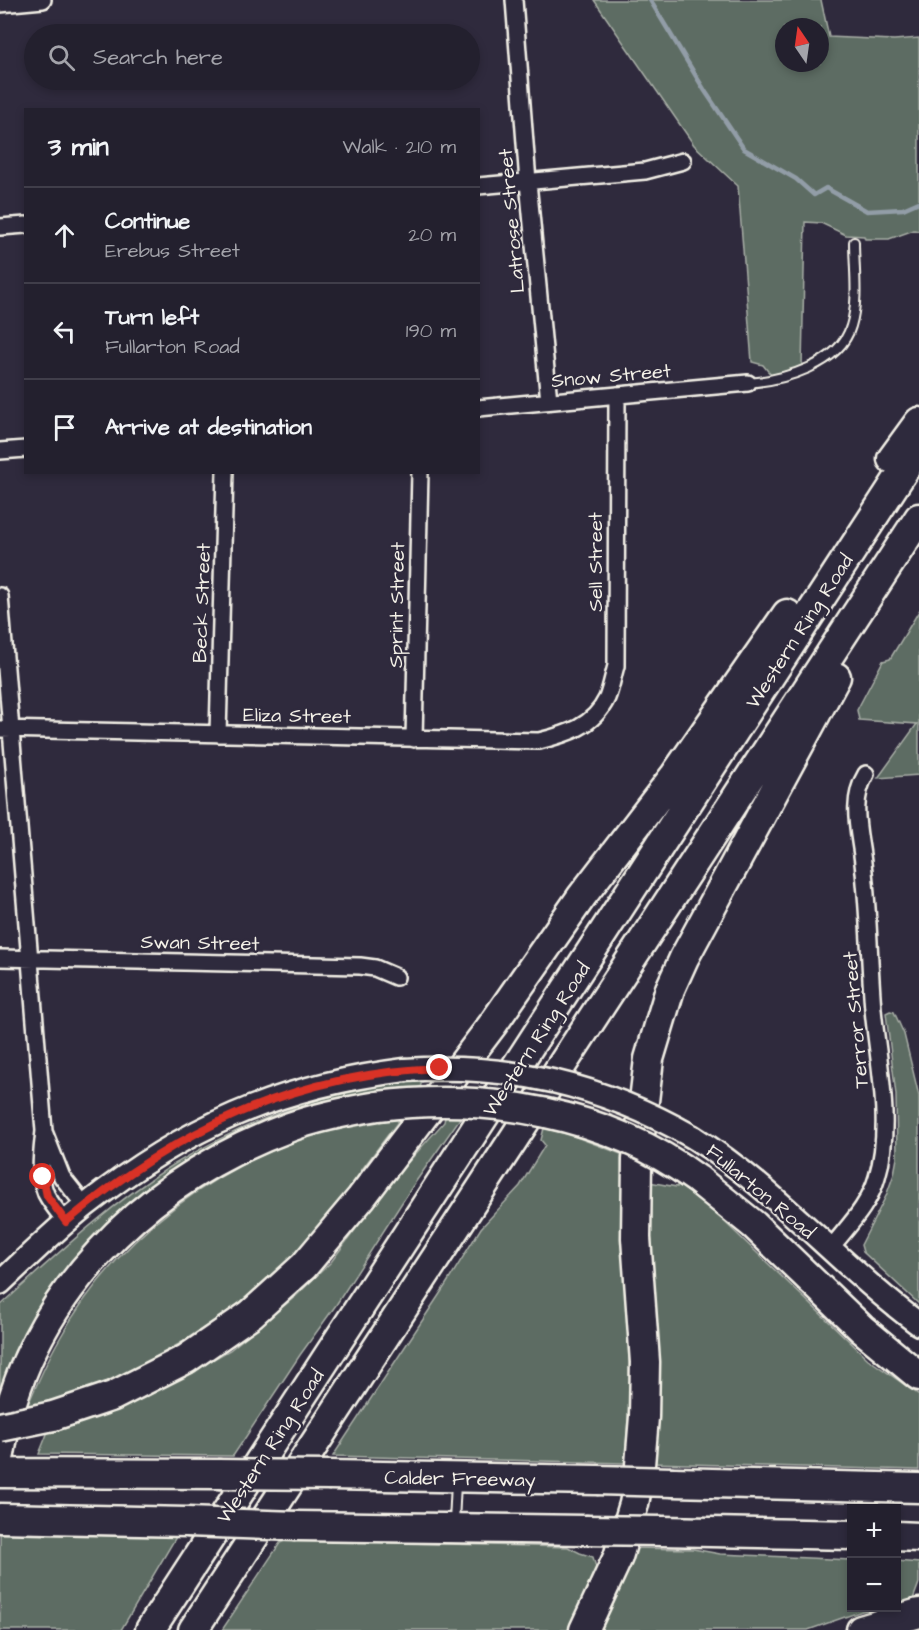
<!DOCTYPE html>
<meta charset="utf-8">
<style>
body{margin:0;font-family:"Architects Daughter",sans-serif;background:#2f2d3a;color:#f1f3f6}
.controls{position:absolute;right:18px;bottom:18px;display:grid;overflow:hidden;border-radius:0px;box-shadow:0 3px 9px #0003}
.controls button{width:54px;height:54px;display:grid;place-items:center;padding:0;border:0;border-bottom:2px solid #403e4a;background:#23202e;color:#f1f3f6;font:30px sans-serif}
.compass{position:absolute;left:775px;top:18px;width:54px;height:54px;border-radius:50%;background:#23202e;box-shadow:0 3px 9px #0003;rotate:347deg}
.stop{position:absolute;width:18px;height:18px;margin:-14px;border:4px solid #d93025;border-radius:50%;background:#fff}
.stop.end{background:#d93025;border-color:#fff;box-shadow:0 2px 6px #0008}
.list{margin:0;padding:0;list-style:none}
h2{display:flex;justify-content:space-between;align-items:center;height:78px;margin:0;padding:0 24px;font-size:26px}
h2 small{font-size:20px;font-weight:400;color:#a3a3aa}
.list li{display:grid;grid-template-columns:39px 1fr auto;gap:18px;align-items:center;box-sizing:border-box;height:96px;padding:0 24px;border-top:2px solid #403e4a}
.list b{display:block;font-size:22px;white-space:nowrap}
.list p{margin:0;font-size:20px;white-space:nowrap;color:#a3a3aa}
.list em{font-size:20px;font-style:normal;color:#a3a3aa}
.icon{flex:none;width:33px;height:33px;fill:none;stroke:currentColor;stroke-width:2;stroke-linecap:round;stroke-linejoin:round}
.map{position:relative;flex:none;width:919px;height:1630px;overflow:hidden}
.search{position:absolute;background:#23202e;box-shadow:0 3px 9px #0003;left:24px;top:24px;width:456px;height:66px;display:flex;align-items:center;gap:15px;box-sizing:border-box;padding:0 21px;border-radius:33px;color:#a3a3aa;font-size:22px}
.panel{position:absolute;background:#23202e;box-shadow:0 3px 9px #0003;left:24px;top:108px;width:456px;height:366px;border-radius:0px}
.map>svg:first-child{display:block}
</style>
<div class="map">
<svg width="919" height="1630" viewBox="0 0 919 1630">
<rect width="100%" height="100%" fill="#2f2a3d"/>
<filter id="ink" filterUnits="userSpaceOnUse"><feTurbulence type="fractalNoise" baseFrequency=".0167" numOctaves="2"/><feDisplacementMap in="SourceGraphic" scale="12" xChannelSelector="R" yChannelSelector="G"/><feConvolveMatrix kernelMatrix="1 2 1 2 8 2 1 2 1" color-interpolation-filters="sRGB"/></filter>
<g filter="url(#ink)">
<path fill="#5d6c63" stroke="#a8aea6" stroke-width="1.5" fill-rule="evenodd" d="M594 0H821L829 37 894 40 919 38V231L914 230 889 239H865L864 236 846 235 821 223 805 222 802 367 771 375 763 365 752 362 738 186 694 145ZM784 27H820V63H784Z
M919 611V775L878 778 917 724 859 720 857 710 883 661 890 659Z
M890 1011 894 1012 904 1034 919 1096V1304L863 1252 861 1245 886 1196 894 1174 897 1158 896 1095 886 1013Z
M422 1081 419 1091 144 1197 0 1409V1306C55 1256 110 1204 173 1165 248 1119 335 1087 422 1081Z
M445 1117H461L412 1187 336 1305 300 1355 233 1456 39 1454 49 1429 89 1418 148 1396 230 1350 296 1296 331 1262 394 1178 444 1122Z
M400 1119 363 1168 333 1213 274 1275 251 1294 220 1317 179 1344 124 1375 91 1390 27 1407C36 1386 45 1365 56 1345 115 1236 219 1160 337 1128 357 1123 379 1121 400 1119Z
M544 1128 571 1135 621 1154 630 1388 625 1463 333 1456 445 1286 481 1228 520 1186 545 1145 541 1140Z
M649 1182 677 1187V1184L709 1207 868 1359 919 1395V1470L651 1463Z
M0 1533 176 1537 121 1630H0Z
M287 1540 568 1547 580 1553 593 1557 597 1571 579 1611 568 1630H222L280 1543Z
M628 1548 693 1549 720 1554 851 1560 852 1608H890L862 1611 808 1630H597Z
M896 1561 919 1563V1583L912 1602 896 1607Z"/>
<g fill="none" stroke-linecap="round" stroke-linejoin="round">
<path stroke="#929da7" stroke-width="4.5" d="M650 0 705 91 744 149 796 179 814 195 826 188 867 211 903 209 919 202"/>
<g stroke="#f4f1e8" stroke-width="12">
<path id="lane" d="M748 383C783 380 840 365 851 326 859 300 854 269 854 242
M454 1522 456 1483"/>
</g>
<g stroke="#f4f1e8" stroke-width="20">
<path id="street" d="M514 0 528 182 549 401
M0 4 43 0
M478 186 645 171 683 161
M0 227 26 225
M478 408 748 383
M0 451 26 449
M0 596 44 1131C42 1151 38 1175 46 1194 51 1204 59 1213 66 1222
M0 729 539 741C567 734 593 727 607 698 611 688 613 676 616 666L617 395
M218 734 225 472
M414 739 420 472
M0 958 360 966 375 968 396 977
M45 1134 62 1177 85 1206
M830 1249C848 1226 869 1206 877 1177 893 1125 878 1063 873 1009 869 961 869 912 863 863 860 834 849 802 866 774"/>
</g>
<g stroke="#f4f1e8" stroke-width="27">
<path id="secondary" d="M693 1137C777 1189 840 1266 919 1324
M0 1283C28 1257 55 1230 85 1206 185 1127 278 1086 405 1070"/>
</g>
<g stroke="#f4f1e8" stroke-width="33">
<path id="highway" d="M892 459 919 422
M697 1179 754 1225 862 1329 919 1376
M53 1416 113 1396 186 1359 251 1314 304 1266 361 1198 493 1024 582 896 675 775 787 614
M0 1454C25 1297 144 1181 290 1127 318 1117 348 1111 378 1106
M0 1473 218 1474
M330 1475 597 1480
M673 1482 919 1488
M0 1518 187 1522
M296 1526 585 1530
M662 1531 852 1535
M896 1536 919 1537
M150 1630C408 1237 662 841 919 447
M193 1630 919 518
M584 1630 618 1557 634 1504 639 1477 644 1417 645 1362 636 1238 637 1160 649 1059 670 989 684 958 836 677
M861 1630 919 1613"/>
</g>
<use href="#lane" stroke="#2f2a3d" stroke-width="8"/>
<use href="#street" stroke="#2f2a3d" stroke-width="15"/>
<use href="#secondary" stroke="#2f2a3d" stroke-width="22"/>
<use href="#highway" stroke="#2f2a3d" stroke-width="28"/>
<g stroke="#f4f1e8" stroke-width="27" stroke-linecap="butt">
<path id="secondary-bridge" d="M405 1070C510 1063 602 1085 693 1137"/>
</g>
<g stroke="#f4f1e8" stroke-width="33" stroke-linecap="butt">
<path id="highway-bridge" d="M378 1106C487 1093 606 1112 697 1179
M0 1427 53 1416
M218 1474 330 1475
M597 1480 673 1482
M187 1522 296 1526
M585 1530 662 1531"/>
</g>
<use href="#secondary-bridge" stroke="#2f2a3d" stroke-width="22"/>
<use href="#highway-bridge" stroke="#2f2a3d" stroke-width="28"/>
</g>
</g>
<g fill="none" stroke-linecap="round" stroke-linejoin="round" filter="url(#ink)">
<path stroke="#d93025" stroke-width="8" d="M43 1177 47 1196 66 1222C176 1130 295 1073 440 1068"/>
</g>
<g text-anchor="middle" stroke-width="4.5" stroke-linejoin="round" paint-order="stroke">
<g font-size="20" fill="#f4f1e8" stroke="#2f2a3d">
<text transform="translate(511 221) rotate(-95)" y="7">Latrose Street</text>
<text transform="translate(611 375) rotate(-5)" y="7">Snow Street</text>
<text transform="translate(595 562) rotate(-90)" y="7">Sell Street</text>
<text transform="translate(201 603) rotate(-88)" y="7">Beck Street</text>
<text transform="translate(396 605) rotate(-89)" y="7">Sprint Street</text>
<text transform="translate(799 631) rotate(-57)" y="7">Western Ring Road</text>
<text transform="translate(297 715) rotate(1)" y="7">Eliza Street</text>
<text transform="translate(200 942) rotate(1)" y="7">Swan Street</text>
<text transform="translate(855 1020) rotate(-95)" y="7">Terror Street</text>
<text transform="translate(536 1039) rotate(-57)" y="7">Western Ring Road</text>
<text transform="translate(761 1191) rotate(40)" y="7">Fullarton Road</text>
<text transform="translate(270 1446) rotate(-57)" y="7">Western Ring Road</text>
<text transform="translate(460 1478) rotate(1)" y="7">Calder Freeway</text>
</g>
</g>
</svg>
<div class="controls">
<button>+</button>
<button>−</button>
</div>
<svg class="compass" viewBox="-18 -18 36 36"><path d="M0-13l5 13h-10z" fill="#e53935"/><path d="M0 13l5-13h-10z" fill="#a3a3aa"/></svg>
<div class="stop" style="left:43px;top:1177px"></div>
<div class="stop end" style="left:440px;top:1068px"></div>
<div class="search"><svg class="icon" aria-label="search" viewBox="0 0 24 24"><circle cx="10" cy="10" r="6"/><path d="M15 15l6 6"/></svg>Search here</div>
<section class="panel">
<h2>3 min<small>Walk · 210 m</small></h2>
<ul class="list">
<li><svg class="icon" aria-label="ahead" viewBox="0 0 24 24"><path d="M12 20V5M6 11l6-6 6 6"/></svg><div><b>Continue</b><p>Erebus Street</p></div><em>20 m</em></li>
<li><svg class="icon" aria-label="left" viewBox="0 0 24 24"><path d="M17 20v-9H6M10 6l-5 5 5 5"/></svg><div><b>Turn left</b><p>Fullarton Road</p></div><em>190 m</em></li>
<li><svg class="icon" aria-label="arrive" viewBox="0 0 24 24"><path d="M6 21V4h12l-3 4 3 4H6"/></svg><div><b>Arrive at destination</b></div></li>
</ul>
</section>
</div>
